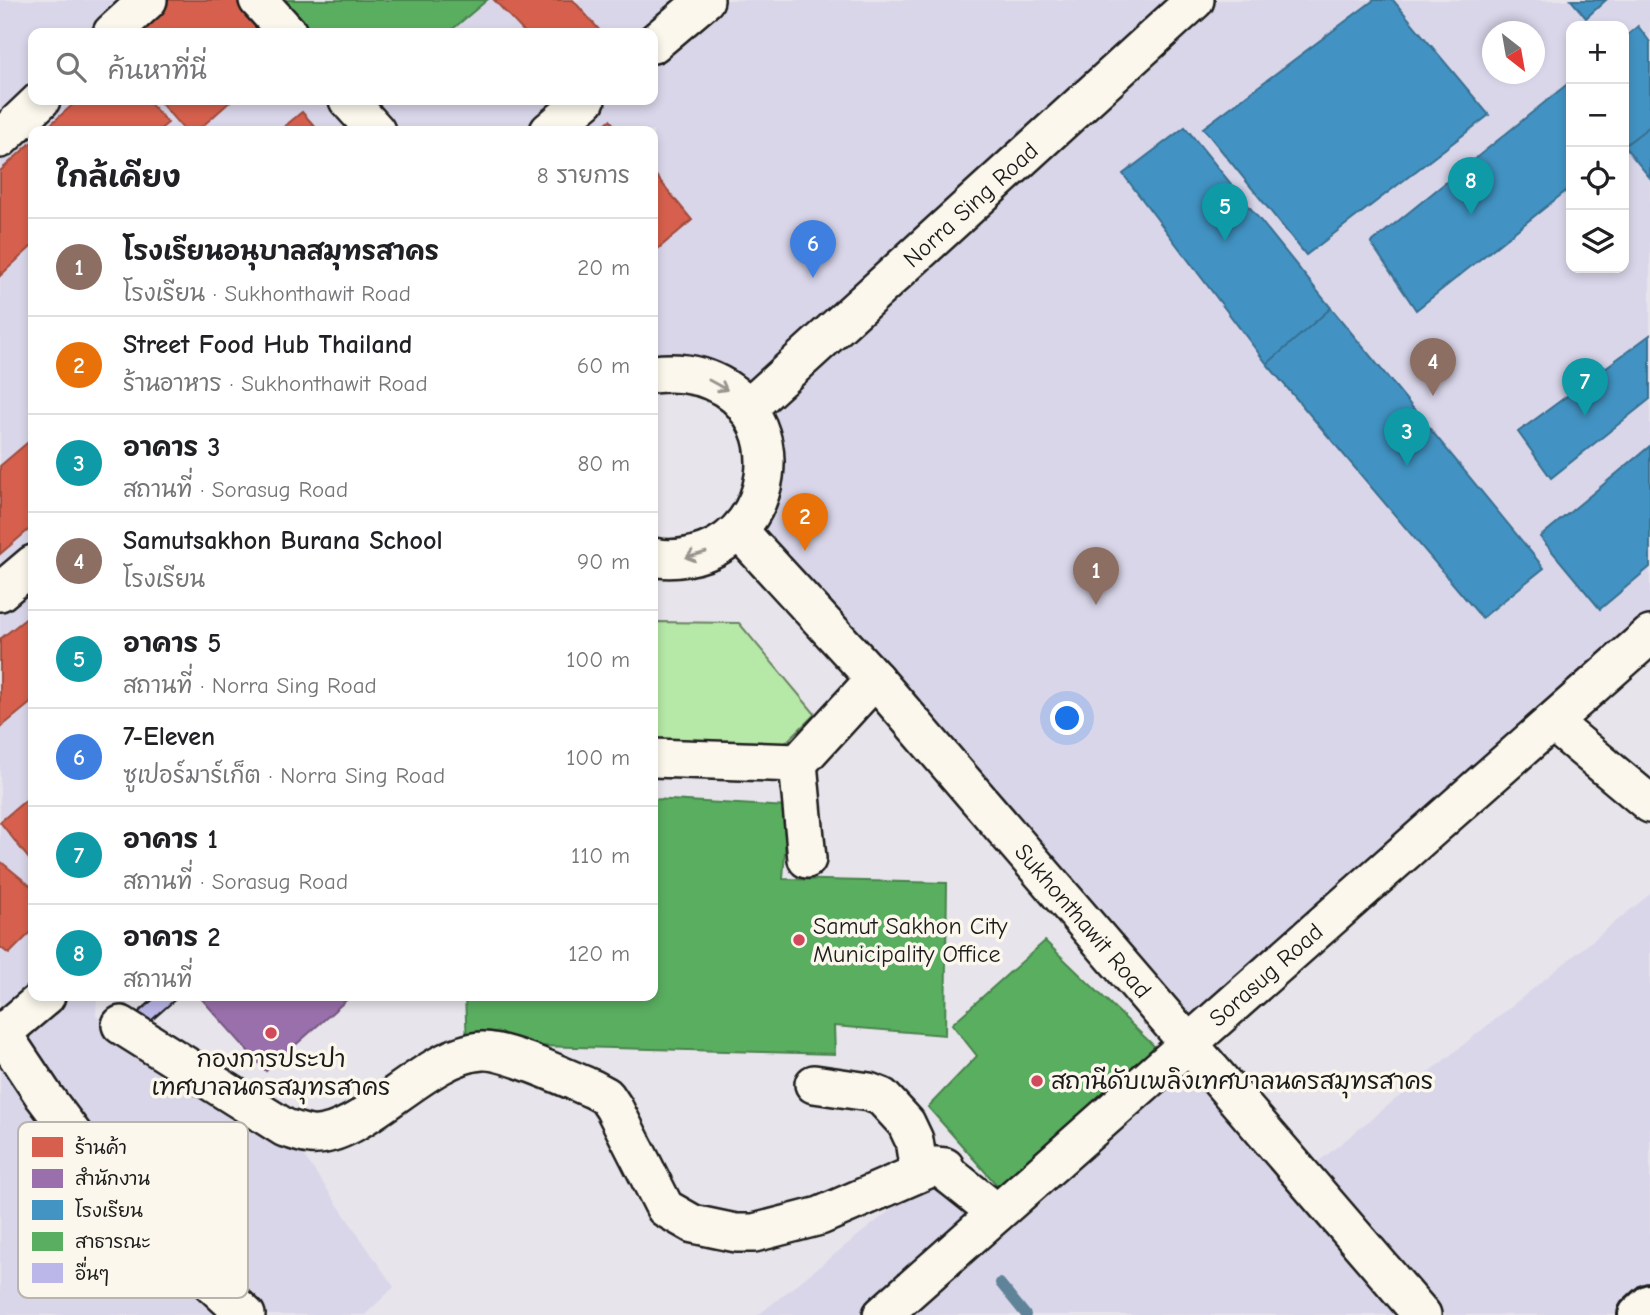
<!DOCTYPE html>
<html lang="th">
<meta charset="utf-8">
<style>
body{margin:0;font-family:"Comic Neue","Playpen Sans Thai",sans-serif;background:#f6f6f6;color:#202124}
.controls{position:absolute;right:21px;top:21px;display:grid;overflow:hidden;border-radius:14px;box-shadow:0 4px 10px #0003}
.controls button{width:63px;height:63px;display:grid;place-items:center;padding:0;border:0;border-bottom:2px solid #e0e0e0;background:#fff;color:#202124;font:35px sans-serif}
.compass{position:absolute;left:1482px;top:21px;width:63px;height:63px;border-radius:50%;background:#fff;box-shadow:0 4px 10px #0003;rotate:149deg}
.you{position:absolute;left:1068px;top:719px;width:24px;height:24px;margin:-18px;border:5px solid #fff;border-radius:50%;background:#1a73e8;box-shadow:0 0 0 10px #1a73e833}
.badge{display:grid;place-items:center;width:46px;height:46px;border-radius:50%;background:#b45309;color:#fff;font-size:23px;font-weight:700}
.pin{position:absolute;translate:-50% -58px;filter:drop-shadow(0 2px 4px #0008)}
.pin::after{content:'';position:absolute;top:37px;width:24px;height:21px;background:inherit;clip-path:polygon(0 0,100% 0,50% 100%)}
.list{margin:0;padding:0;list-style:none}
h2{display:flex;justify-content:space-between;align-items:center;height:91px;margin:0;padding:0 28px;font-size:30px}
h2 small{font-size:23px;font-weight:400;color:#757577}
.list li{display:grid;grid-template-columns:46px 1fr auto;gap:21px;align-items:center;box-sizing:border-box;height:98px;padding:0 28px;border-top:2px solid #e0e0e0}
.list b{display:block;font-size:26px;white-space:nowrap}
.list p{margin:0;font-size:23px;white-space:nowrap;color:#757577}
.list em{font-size:23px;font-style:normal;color:#757577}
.icon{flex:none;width:38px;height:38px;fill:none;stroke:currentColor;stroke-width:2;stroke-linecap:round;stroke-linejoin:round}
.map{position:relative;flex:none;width:1650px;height:1315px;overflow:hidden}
.search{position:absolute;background:#fff;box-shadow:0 4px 10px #0003;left:28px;top:28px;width:630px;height:77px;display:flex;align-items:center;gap:18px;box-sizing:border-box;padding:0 24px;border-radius:14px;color:#757577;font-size:26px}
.panel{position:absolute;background:#fff;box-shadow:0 4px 10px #0003;left:28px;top:126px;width:630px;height:875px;border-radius:14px}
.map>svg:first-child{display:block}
</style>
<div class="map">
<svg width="1650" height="1315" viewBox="0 0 1650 1315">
<rect width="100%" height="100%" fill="#e8e4eb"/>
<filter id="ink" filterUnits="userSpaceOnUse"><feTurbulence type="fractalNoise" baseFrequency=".0143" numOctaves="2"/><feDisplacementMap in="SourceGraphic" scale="14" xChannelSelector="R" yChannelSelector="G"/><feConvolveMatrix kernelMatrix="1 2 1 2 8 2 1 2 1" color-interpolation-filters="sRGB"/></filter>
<g filter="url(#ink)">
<path fill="#dad6ea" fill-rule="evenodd" d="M0 0H1650V626L1189 1044 1318 1162 1650 894V1302L1636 1315H758L942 1169 997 1213 1188 1044 739 531 752 514 747 409 653 374V131H33V996H97L96 1016 119 1033 285 1128 394 1287 365 1315H0ZM1571 26H1624V268H1571ZM1492 32H1534V74H1492ZM33 33H653V100H33Z"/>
<path fill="#b6e8a8" stroke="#698262" stroke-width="2" d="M653 622 739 623 815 714 771 757 653 753Z"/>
<path fill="#d6604d" stroke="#9e4c3e" stroke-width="2" d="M163 0H243L273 33H126Z
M494 0H573L602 33H525Z
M78 100H147L168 123 158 131H43Z
M158 100H232L197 131H185Z
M302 112 319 131H279Z
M610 120 619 131H596Z
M33 141V245L0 276V171Z
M653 172 692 220 653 253Z
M33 438V526L0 554V466Z
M33 613V701L0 728V639Z
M33 794V864L0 822Z
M0 861 33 888V930L9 954 0 947Z"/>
<path fill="#9970ab" stroke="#745780" stroke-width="2" d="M199 996H351L266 1071Z"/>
<path fill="#4393c3" stroke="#376f91" stroke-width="2" d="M1374 0H1393L1489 115 1306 255 1203 128Z
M1571 0H1606L1586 18Z
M1638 26 1650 42V126L1624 146V38Z
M1571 81V187L1416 310 1371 243Z
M1650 126V178L1624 146Z
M1185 127 1331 308 1267 364 1123 174Z
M1331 308 1544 568 1482 618 1267 364Z
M1650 335V399L1551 478 1518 432Z
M1650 446V567L1600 609 1540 537Z"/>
<path fill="#5aae61" stroke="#47824c" stroke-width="2" d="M277 0H487L448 33H307Z
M653 799 788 807 783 879 947 883 945 1035 834 1026 835 1054 467 1044 465 996H653Z
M1045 941 1156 1048 1003 1192 928 1107 977 1056 952 1024Z"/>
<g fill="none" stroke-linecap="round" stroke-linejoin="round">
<path stroke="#5e8398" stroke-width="10" d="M1000 1283 1026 1315"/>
</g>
<path fill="#bbb7e9" stroke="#1c1c1c" stroke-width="2" d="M157 996H179L144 1027 132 1018Z"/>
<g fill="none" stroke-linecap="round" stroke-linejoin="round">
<g stroke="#1c1c1c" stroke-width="42">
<g id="minor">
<path d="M258 0 288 33"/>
<path d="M112 33 148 0"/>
<path d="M653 44 705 0"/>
<path d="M348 100 376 131"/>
<path d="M549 131 586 100"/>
<path d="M0 139 41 100"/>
<path d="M653 374C678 371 703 374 725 388 788 428 773 527 705 552 688 558 671 561 653 557"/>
<path id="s1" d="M747 409 1195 0"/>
<path id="s2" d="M739 531 875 679 1422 1315"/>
<path d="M0 592 33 564"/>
<path d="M1552 722 1650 804"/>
<path d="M653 758 798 763 807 859"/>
<path d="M798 763 875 679"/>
<path d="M121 1025 285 1128C293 1130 302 1134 311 1135 361 1139 426 1054 482 1051 504 1049 569 1079 593 1089L606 1096 614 1108 665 1208 693 1224 736 1233H754L820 1216 935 1166 945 1167 942 1169 997 1213"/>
<path d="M0 1030 44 1096 122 1200 246 1315"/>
<path d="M0 1035 46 996"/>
<path d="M814 1084 869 1092 882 1097 906 1123 914 1140 919 1172"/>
<path id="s3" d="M882 1315 1650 635"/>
</g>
</g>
<g stroke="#1c1c1c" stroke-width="44">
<path id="major" d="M1638 1315 1650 1304"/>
</g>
<use href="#minor" stroke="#fbf7ec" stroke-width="37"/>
<use href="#major" stroke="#fbf7ec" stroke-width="38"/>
</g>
<defs><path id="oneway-shaft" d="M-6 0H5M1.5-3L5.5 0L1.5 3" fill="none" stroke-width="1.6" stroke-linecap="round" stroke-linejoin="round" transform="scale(1.75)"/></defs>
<g stroke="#97948e">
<use href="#oneway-shaft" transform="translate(718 385) rotate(29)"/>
<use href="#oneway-shaft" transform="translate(696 555) rotate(164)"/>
</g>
</g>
<g fill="#d1495b" stroke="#fbf7ec" stroke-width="2.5">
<circle cx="799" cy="940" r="7"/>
<circle cx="271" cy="1033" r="7"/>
<circle cx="1037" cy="1081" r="7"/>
</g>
<g text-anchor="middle" stroke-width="7" stroke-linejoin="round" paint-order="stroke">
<g font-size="24" fill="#1c1c1c" stroke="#fbf7ec">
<text dy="8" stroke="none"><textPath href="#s1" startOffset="303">Norra Sing Road</textPath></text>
<text dy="8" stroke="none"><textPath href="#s2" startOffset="520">Sukhonthawit Road</textPath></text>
<text dy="8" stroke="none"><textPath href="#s3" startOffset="513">Sorasug Road</textPath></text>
</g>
<g font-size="24" fill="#1c1c1c" stroke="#fbf7ec" text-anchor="start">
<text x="813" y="934">Samut Sakhon City<tspan x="813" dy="28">Municipality Office</tspan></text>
<text x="271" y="1067" text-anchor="middle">กองการประปา<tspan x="271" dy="28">เทศบาลนครสมุทรสาคร</tspan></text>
<text x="1051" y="1089">สถานีดับเพลิงเทศบาลนครสมุทรสาคร</text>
</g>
</g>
<rect x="18" y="1122" width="230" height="176" rx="10" fill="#fbf7ec" stroke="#b8b5ae" stroke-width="2"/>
<rect x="32" y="1137" width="31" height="20" fill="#d6604d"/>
<rect x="32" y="1169" width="31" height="19" fill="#9970ab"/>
<rect x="32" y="1200" width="31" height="20" fill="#4393c3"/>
<rect x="32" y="1232" width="31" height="19" fill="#5aae61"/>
<rect x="32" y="1263" width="31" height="20" fill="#bbb7e9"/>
<g font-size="19" fill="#1c1c1c">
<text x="75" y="1154">ร้านค้า</text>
<text x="75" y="1185">สำนักงาน</text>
<text x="75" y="1217">โรงเรียน</text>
<text x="75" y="1248">สาธารณะ</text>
<text x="75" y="1280">อื่นๆ</text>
</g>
</svg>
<div class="controls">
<button>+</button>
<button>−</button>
<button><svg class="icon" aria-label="locate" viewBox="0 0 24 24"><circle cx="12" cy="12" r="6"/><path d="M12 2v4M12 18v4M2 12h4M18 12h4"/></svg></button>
<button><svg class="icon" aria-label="layers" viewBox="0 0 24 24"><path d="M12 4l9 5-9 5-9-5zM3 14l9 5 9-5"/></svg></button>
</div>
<svg class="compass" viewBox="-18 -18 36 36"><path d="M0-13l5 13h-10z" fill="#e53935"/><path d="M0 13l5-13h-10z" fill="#757577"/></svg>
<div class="you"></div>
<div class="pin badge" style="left:1096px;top:605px;background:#8d6e63">1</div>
<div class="pin badge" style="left:805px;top:551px;background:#e8710a">2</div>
<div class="pin badge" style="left:1407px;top:466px;background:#0f9aa8">3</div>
<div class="pin badge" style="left:1433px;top:396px;background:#8d6e63">4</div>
<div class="pin badge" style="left:1225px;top:241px;background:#0f9aa8">5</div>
<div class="pin badge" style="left:813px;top:278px;background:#3f7fe0">6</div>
<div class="pin badge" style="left:1585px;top:416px;background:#0f9aa8">7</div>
<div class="pin badge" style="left:1471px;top:215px;background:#0f9aa8">8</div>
<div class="search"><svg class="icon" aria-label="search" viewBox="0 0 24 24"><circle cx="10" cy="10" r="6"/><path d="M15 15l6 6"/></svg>ค้นหาที่นี่</div>
<section class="panel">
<h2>ใกล้เคียง<small>8 รายการ</small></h2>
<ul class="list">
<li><span class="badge" style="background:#8d6e63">1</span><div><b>โรงเรียนอนุบาลสมุทรสาคร</b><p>โรงเรียน · Sukhonthawit Road</p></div><em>20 m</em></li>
<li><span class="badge" style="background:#e8710a">2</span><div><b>Street Food Hub Thailand</b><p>ร้านอาหาร · Sukhonthawit Road</p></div><em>60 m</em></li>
<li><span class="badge" style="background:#0f9aa8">3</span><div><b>อาคาร 3</b><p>สถานที่ · Sorasug Road</p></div><em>80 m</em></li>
<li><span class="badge" style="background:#8d6e63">4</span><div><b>Samutsakhon Burana School</b><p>โรงเรียน</p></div><em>90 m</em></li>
<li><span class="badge" style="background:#0f9aa8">5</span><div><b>อาคาร 5</b><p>สถานที่ · Norra Sing Road</p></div><em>100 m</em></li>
<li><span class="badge" style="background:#3f7fe0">6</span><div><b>7-Eleven</b><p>ซูเปอร์มาร์เก็ต · Norra Sing Road</p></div><em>100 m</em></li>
<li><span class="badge" style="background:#0f9aa8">7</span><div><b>อาคาร 1</b><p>สถานที่ · Sorasug Road</p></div><em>110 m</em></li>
<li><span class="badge" style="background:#0f9aa8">8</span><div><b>อาคาร 2</b><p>สถานที่</p></div><em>120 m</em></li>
</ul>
</section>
</div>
